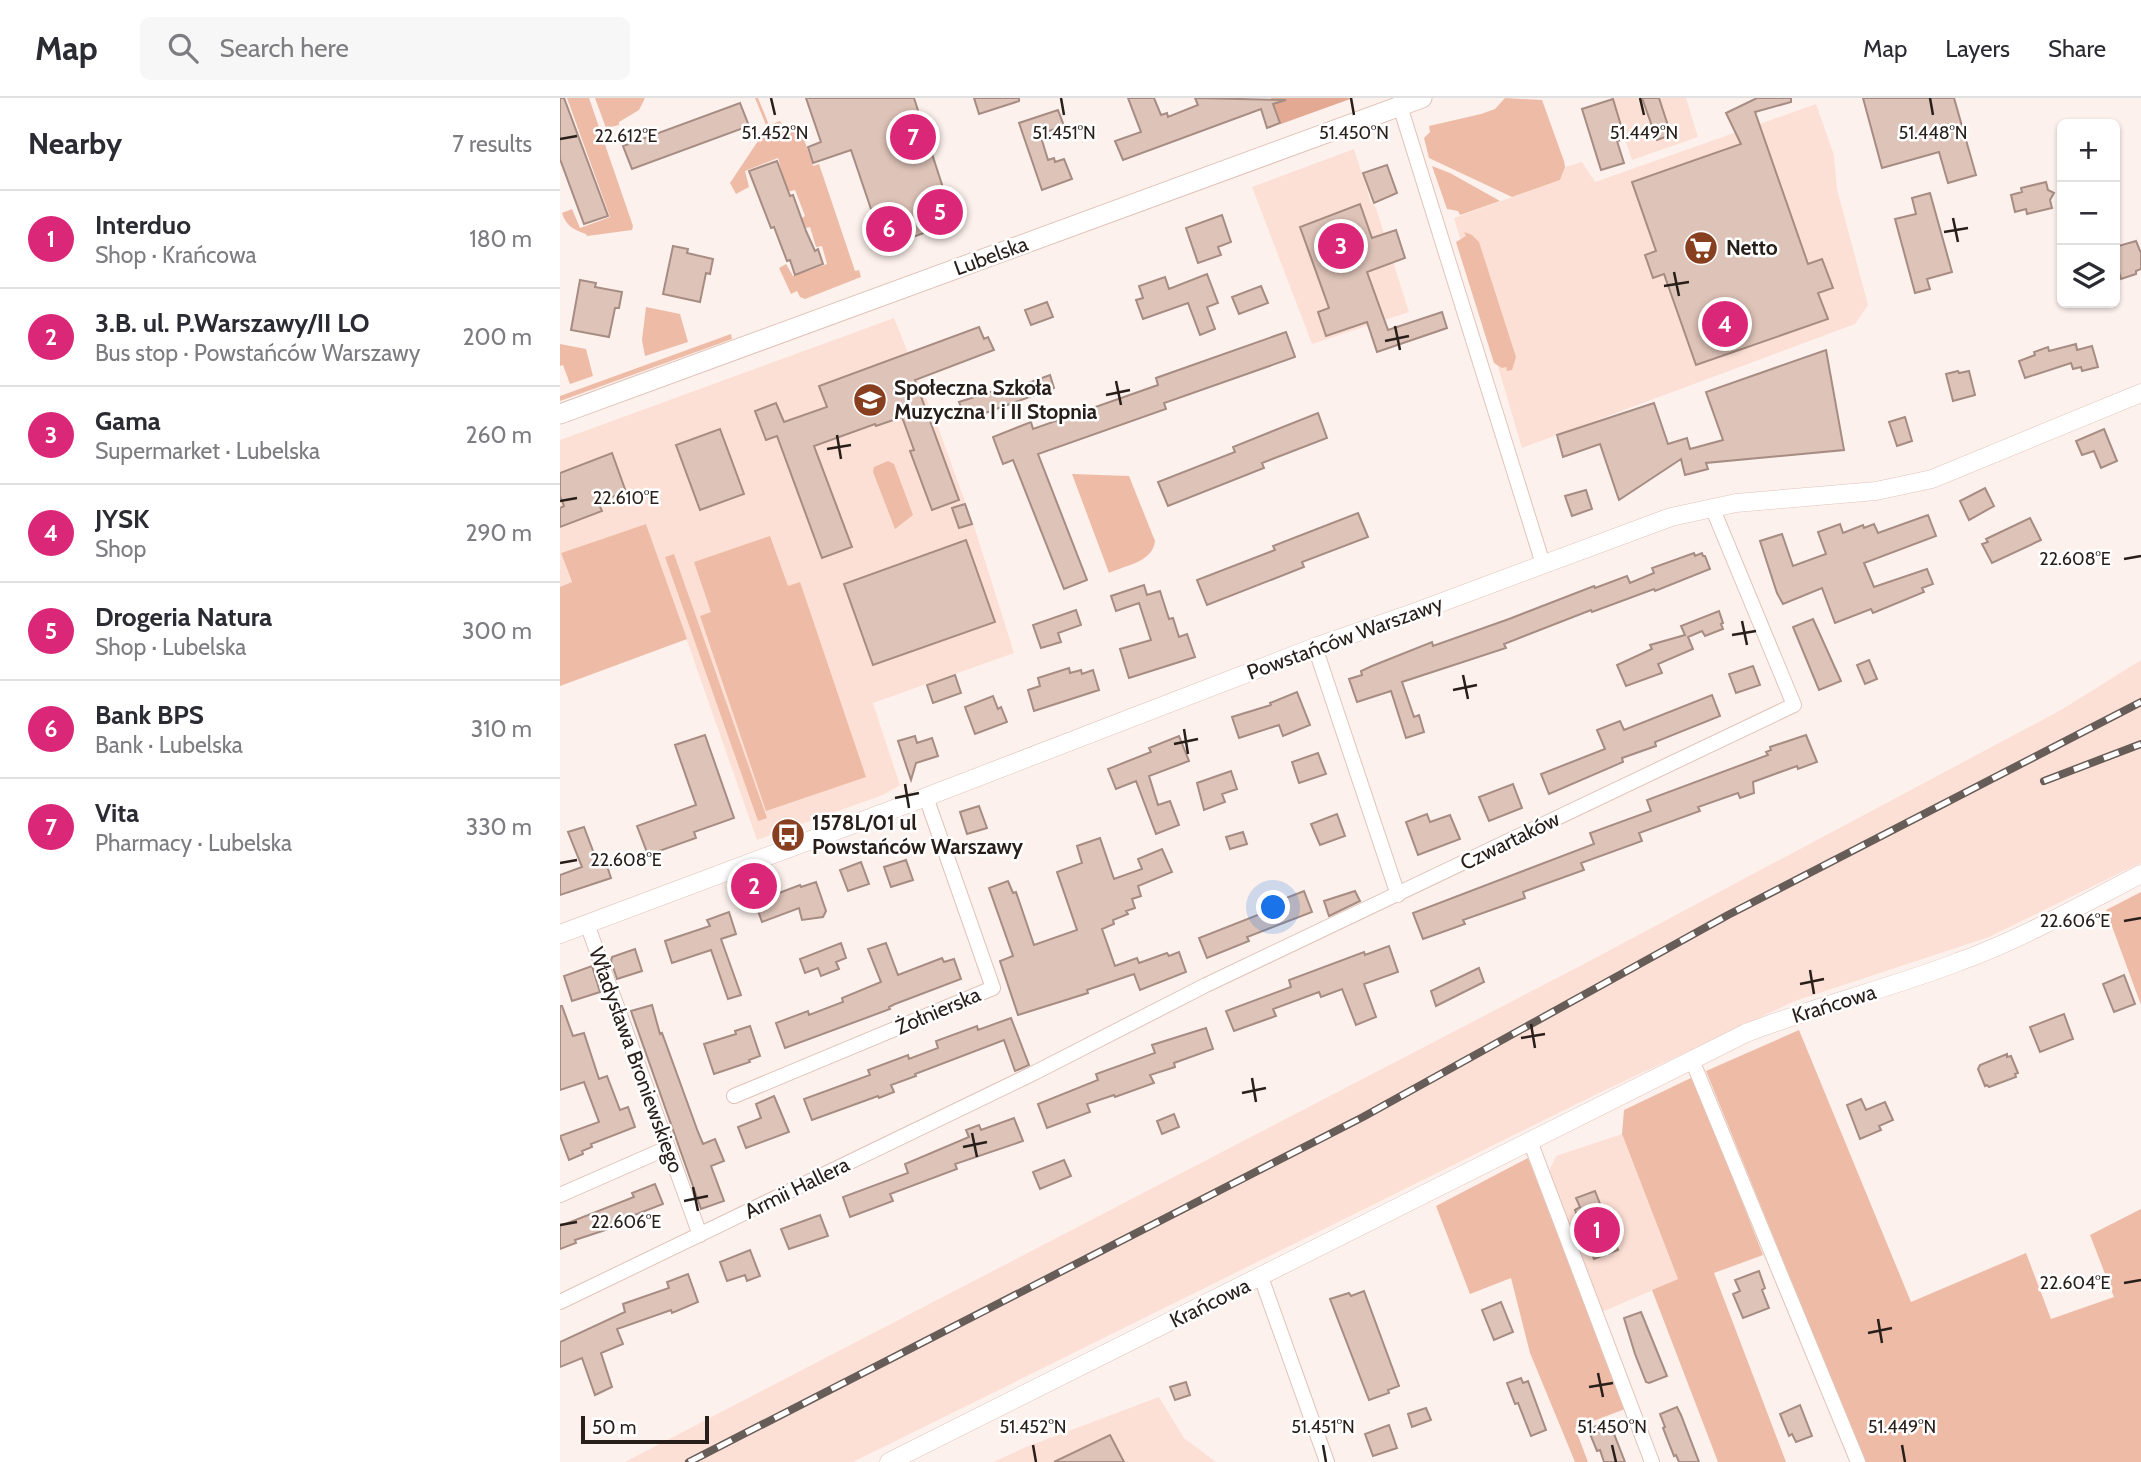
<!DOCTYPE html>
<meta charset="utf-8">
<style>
body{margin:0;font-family:Cabin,sans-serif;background:#f7f7f7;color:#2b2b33}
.controls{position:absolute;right:21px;top:21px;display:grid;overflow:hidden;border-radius:10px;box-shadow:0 2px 5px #0004}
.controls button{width:63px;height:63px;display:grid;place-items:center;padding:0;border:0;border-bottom:2px solid #e1e1e2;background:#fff;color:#2b2b33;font:35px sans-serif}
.scale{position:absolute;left:21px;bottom:18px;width:128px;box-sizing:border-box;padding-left:7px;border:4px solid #281e1a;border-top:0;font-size:19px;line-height:24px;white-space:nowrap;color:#281e1a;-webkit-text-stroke:5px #fff;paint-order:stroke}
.you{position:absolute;left:714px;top:810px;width:24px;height:24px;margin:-18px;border:5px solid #fff;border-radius:50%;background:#1a73e8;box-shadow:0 0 0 10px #1a73e833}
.badge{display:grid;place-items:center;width:46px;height:46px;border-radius:50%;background:#db2777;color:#fff;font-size:23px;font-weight:700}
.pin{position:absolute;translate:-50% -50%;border:4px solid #fff;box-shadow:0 2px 7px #0006}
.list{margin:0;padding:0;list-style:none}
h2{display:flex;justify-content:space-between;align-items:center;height:91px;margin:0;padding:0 28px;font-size:30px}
h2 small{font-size:23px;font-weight:400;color:#7c7c81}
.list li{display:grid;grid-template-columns:46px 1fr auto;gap:21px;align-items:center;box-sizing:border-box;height:98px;padding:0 28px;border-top:2px solid #e1e1e2}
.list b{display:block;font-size:26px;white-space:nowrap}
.list p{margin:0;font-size:23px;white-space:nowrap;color:#7c7c81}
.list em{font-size:23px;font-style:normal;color:#7c7c81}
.icon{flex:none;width:38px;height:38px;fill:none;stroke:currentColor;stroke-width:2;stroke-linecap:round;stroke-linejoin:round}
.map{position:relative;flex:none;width:1581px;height:1364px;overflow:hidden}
header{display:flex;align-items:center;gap:42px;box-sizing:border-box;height:98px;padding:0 35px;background:#fff;border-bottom:2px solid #e1e1e2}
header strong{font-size:33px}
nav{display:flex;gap:38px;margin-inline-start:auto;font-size:24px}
.search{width:490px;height:63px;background:#f7f7f7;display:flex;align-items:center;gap:18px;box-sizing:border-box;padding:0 24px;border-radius:10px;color:#7c7c81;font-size:26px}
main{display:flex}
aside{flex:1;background:#fff}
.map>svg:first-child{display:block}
</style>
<header>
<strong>Map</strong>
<div class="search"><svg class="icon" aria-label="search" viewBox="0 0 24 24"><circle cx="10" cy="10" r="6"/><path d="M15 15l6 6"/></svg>Search here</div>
<nav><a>Map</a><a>Layers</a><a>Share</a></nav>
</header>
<main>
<aside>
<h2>Nearby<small>7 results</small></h2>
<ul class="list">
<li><span class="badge">1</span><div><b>Interduo</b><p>Shop · Krańcowa</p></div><em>180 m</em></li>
<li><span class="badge">2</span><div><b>3.B. ul. P.Warszawy/II LO</b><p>Bus stop · Powstańców Warszawy</p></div><em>200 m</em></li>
<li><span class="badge">3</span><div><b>Gama</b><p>Supermarket · Lubelska</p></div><em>260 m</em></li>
<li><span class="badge">4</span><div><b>JYSK</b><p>Shop</p></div><em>290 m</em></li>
<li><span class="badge">5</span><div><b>Drogeria Natura</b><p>Shop · Lubelska</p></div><em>300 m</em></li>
<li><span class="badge">6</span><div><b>Bank BPS</b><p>Bank · Lubelska</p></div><em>310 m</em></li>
<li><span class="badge">7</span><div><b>Vita</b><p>Pharmacy · Lubelska</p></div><em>330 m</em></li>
</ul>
</aside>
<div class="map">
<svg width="1581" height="1364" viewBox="0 0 1581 1364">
<rect width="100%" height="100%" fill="#fdf1ed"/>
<path fill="#fde0d5" d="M1051 0H1126L1138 39 1072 62Z
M1256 6 1274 57 1277 91 1308 207 1295 226 962 350 894 120 1000 82 1005 69 1022 64 1035 84Z
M794 51 811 104 816 110 849 214 752 246 692 89Z
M334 220 379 332 415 431 454 555 313 605 340 687 323 697 197 742 86 426 1 455 12 485 0 489V342Z
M1581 562V765L1570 770 1429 839 1235 903 1039 995 293 1364H65L1022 867 1501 612Z
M1062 1036 1118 1181 1042 1214 989 1074 996 1058Z
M599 1299 624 1340 656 1364H433L466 1349Z"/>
<path fill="#eebba6" d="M7 0H29L73 128 72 132 27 138 26 136C14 132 6 128 2 115L12 111 20 130 50 119Z
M35 0H85L79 12 59 24V27L46 30Z
M195 0H198L209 27 220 23 226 33 240 29 253 68 259 66 295 173 299 172 301 179 245 201 240 199 237 193 231 196 219 170 226 166 233 178 267 166 262 148 256 149 250 129 246 130 242 120 245 118 235 92 227 94 218 60 185 73 189 89 176 96 170 85 204 34 206 27Z
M945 0 982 2 1004 63 1005 69 1000 82 952 99 869 60 864 40 870 34 869 28 921 16 935 11Z
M872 68 890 75 940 103 900 117 898 113 887 111Z
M904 134 912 137 919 144 956 259 952 272 947 273 946 269 942 270 934 265 896 144 906 138Z
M86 209 120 216 128 244 85 258 82 242Z
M171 236 172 241 0 303V298Z
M0 246 26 251 33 278 10 286 3 267 0 268Z
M328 363 334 366 353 417 335 431 313 374 314 369Z
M512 376 569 378 595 443C593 464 566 467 549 475Z
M86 426 127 541 0 588V489L12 484 1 455Z
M210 438 228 488 240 484 306 679 206 713 140 518 151 514 134 464Z
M114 456 207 720 198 723 105 459Z
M1581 794V907L1546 812Z
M1239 932 1351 1204 1466 1155 1491 1221 1554 1199 1530 1137 1581 1111V1364H1305L1146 973Z
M1133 979 1203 1157 1154 1175 1226 1364H1158L1092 1192 1118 1181 1062 1036 1064 1012Z
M968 1060 1065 1311 1015 1330 1028 1364H1015L970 1255 951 1180 910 1196 876 1108Z"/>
<path fill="#e3a992" d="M711 0H793L721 26Z"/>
<path fill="#dec3b8" stroke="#a68c82" stroke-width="2" d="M0 0H4L48 118 24 126 0 61Z
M246 0H354L394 124 323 150 315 147 306 120 313 117 291 52 253 65 248 49 261 44Z
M414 0H459V3L419 16Z
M568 0H594L601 17 607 15 608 19 638 7 635 0 726 2 713 6 720 25 707 30 701 11 563 62 555 43 581 34Z
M1082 0H1099L1111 37 1097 42Z
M1197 0H1231V4L1195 14 1248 166 1262 161 1273 190 1258 195 1268 221 1136 267 1104 176 1093 180 1085 157 1096 153 1072 84 1181 46 1166 15Z
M1303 0H1394L1416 77 1388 85 1379 54 1322 70Z
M1053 1 1065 41 1057 43 1064 65 1041 72 1022 11Z
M180 5 189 28 72 71 63 48Z
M498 12 504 28 480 36 488 62 494 60 495 64 504 61 512 81 482 92 459 25Z
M217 63 230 98 233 97 246 133 255 153 258 151 263 166 235 177 230 162 227 163 214 129 211 130 189 73Z
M827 67 837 95 814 105 803 75Z
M1486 84 1488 92 1494 95 1490 102 1492 110 1467 116 1466 111 1455 114 1451 97 1462 94 1461 90Z
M1370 95 1392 174 1367 181 1370 191 1355 195 1335 121 1356 116 1352 100Z
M800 106 812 140 836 132 845 160 807 174 828 232 882 214 887 230 817 254 807 224 766 238 758 214 769 210 740 129Z
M662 117 671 144 658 149 661 157 638 165 626 130Z
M1576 143 1581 155V171L1576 173V176L1561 181 1555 159V149Z
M113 148 128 151 127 155 153 161 150 176 146 175 140 204 103 196Z
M647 176 658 205 647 209 655 231 640 237 628 205 583 221 576 202 583 200 579 188 605 179 609 191Z
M20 182 36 185 35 189 62 194 59 210H55L49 239 11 232Z
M701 188 708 205 679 216 672 199Z
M487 204 493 219 471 227 465 212Z
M419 229 424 241 428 239 434 252 355 282 399 402 372 412 350 353 354 352 342 319 316 328 315 326 254 348 292 449 262 460 217 338 206 342 195 313 216 305 224 324 267 309 259 288Z
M726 234 735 259 604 305 606 311 478 356 527 482 504 491 453 362 443 366 433 339 471 324 473 331 598 287 596 280Z
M1516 246 1517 252 1532 248 1538 269 1522 273 1521 269 1513 271 1511 265 1465 280 1459 263 1475 257 1474 254 1488 249 1489 253Z
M1266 252 1284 352 1146 365 1148 371 1125 377 1121 361 1059 402 1040 346 1003 359 997 337 1094 305 1108 346 1127 340 1130 351 1163 342 1146 294Z
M1398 273 1399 275 1409 273 1415 297 1393 303 1386 276Z
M490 277 494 290 406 322 399 304 459 285 460 288Z
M758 315 767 340 702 365 704 370 608 408 598 384 675 354 673 349Z
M1345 319 1352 343 1337 348 1329 324Z
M160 331 184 396 140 412 116 347Z
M1544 331 1557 363 1541 370 1534 353 1522 357 1516 343Z
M52 355 66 394 38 404 42 413 0 429V410L4 408 0 398V375Z
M1425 390 1434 408 1409 422 1400 403Z
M1026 392 1032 411 1012 418 1005 398Z
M405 406 412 426 399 430 392 410Z
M798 415 808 439 742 464 744 469 647 507 637 482 715 452 713 448Z
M1368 417 1376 438 1304 465 1314 489 1367 471 1373 486 1362 490 1364 494 1313 515 1311 511 1275 525 1262 490 1223 506 1217 495 1200 443 1222 436 1233 468 1266 456 1258 434 1280 426 1283 435 1303 427 1304 430 1314 426 1318 435Z
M1470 420 1481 442 1432 465 1422 446 1428 444 1426 441Z
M406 442 435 524 313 567 284 486Z
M1134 455 1135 458 1142 455 1143 458H1145L1150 471 1095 493 1094 491 1032 514 1031 512 944 546 946 550 842 584 854 619 859 617 864 634 846 640 831 593 797 604 789 581 802 577 801 573 812 568 872 544 873 548 949 521 1034 488 1035 490 1067 478 1070 485 1094 475 1092 470Z
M584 487 587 497 600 493 609 521 613 520 619 539 627 536 635 559 569 580 560 551 591 542 579 505 556 513 551 498Z
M516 512 521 527 498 535 501 544 481 550 473 527Z
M1159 513 1163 525 1161 526 1163 531 1145 538 1142 533 1128 539 1133 551 1098 566 1102 575 1066 588 1057 567 1092 551 1090 547 1125 537 1121 528Z
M1253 521 1281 583 1259 592 1233 529Z
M1309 562 1317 581 1305 586 1297 567Z
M1193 568 1200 587 1176 595 1169 576Z
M509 570 510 575 521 572 522 576 533 572 539 592 474 613 468 592 480 588 478 580Z
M395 577 401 595 373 605 367 587Z
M737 594 750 627 723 638 719 627 679 640 672 619 711 607 710 605Z
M1152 597 1160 618 1095 644 1096 648 1062 660 1063 664 989 696 981 676 1045 651 1037 632 1060 623 1064 632Z
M433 598 438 611 441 609 447 624 415 636 405 609Z
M145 637 174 720 134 734 136 740 88 757 77 728 136 707 115 647Z
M1246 637 1257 664 1238 671 1237 668 1193 684 1194 695 1180 700 1178 695 1138 709 1140 713 1079 735 1082 743 1021 765 1024 772 963 794 965 800 903 822 905 826 863 841 853 815 1034 746 1030 735 1091 713 1087 702 1208 657 1206 654 1211 652 1210 649Z
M355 638 357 645 372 640 378 658 356 665 351 682 338 643Z
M619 638 629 663 589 678 598 707 610 703 619 727 596 736 576 683 556 691 548 671 591 654 589 650Z
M758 655 766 676 739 685 732 664Z
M671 673 677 691 662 696 665 704 644 712 637 685Z
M953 686 962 710 929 723 919 699Z
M419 708 427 730 407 736 400 714Z
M777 716 785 738 760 747 751 726Z
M867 716 870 724 890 717 900 741 858 757 846 724Z
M24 729 35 758 43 756 51 780 0 797V777L22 769 8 734Z
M683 734 687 746 670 751 666 739Z
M540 740 554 781 582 771 578 761 602 751 612 774 578 788 581 798 572 801 575 810 566 813 568 816 553 822 554 826 542 831 555 868 577 860 579 865 607 855 609 858 619 854 626 874 580 892 574 876 527 892 528 895 458 917 440 863 453 858 429 790 448 783 453 795 456 794 474 847 517 832 497 774 522 765 517 748Z
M346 762 353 782 331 789 324 769Z
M301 764 309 786 288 793 280 772Z
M256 784 266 813 263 819 242 822 239 810 202 824 195 804 240 787 241 789Z
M744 793 752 814 687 839 689 843 647 860 639 840 703 815 701 810Z
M795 793 800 803 769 818 764 803Z
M169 814 176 836 161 841 181 897 168 901 151 852 112 865 105 843 150 828 147 822Z
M281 845 286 860 276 864 279 871 261 878 258 870 245 875 240 861Z
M326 845 338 877 382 860 384 864 394 861 401 881 335 906 329 909 330 911 225 950 216 925 248 913 249 917 283 904 282 900 321 884 308 851Z
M829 848 838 874 804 886 816 919 796 927 782 891 761 899 759 894 713 911 716 918 674 933 666 913 731 889 729 882 804 854 805 857Z
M75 851 82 873 57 881 51 863 52 859Z
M32 868 40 894 12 903 4 878Z
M919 870 924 884 876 908 871 893Z
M1564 877 1575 906 1554 914 1543 886Z
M92 907 100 936 102 935 138 1034 143 1046 155 1041 164 1063 151 1068 164 1103 141 1111 71 913Z
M0 908H2L13 938 24 935 39 981 47 978 60 1012 68 1009 75 1029 31 1046 32 1049 22 1053 23 1056 9 1062 0 1038 39 1024 24 984 0 992Z
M1504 916 1513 941 1480 954 1470 929Z
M451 920 469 967 455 973 444 942 355 976 356 978 331 987 334 994 319 1000 318 998 252 1022 244 1001 310 977 308 972 348 957 349 961 378 950 376 943 417 928 418 932Z
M190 928 200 958 189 962 190 964 154 976 144 946 176 936 175 933Z
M646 930 653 951 614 965 615 969 590 977 594 985 555 999 554 997 527 1006 530 1014 487 1030 478 1006 538 982 536 976 595 955 592 947Z
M1447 956V959L1451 958 1458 975 1455 976 1456 979 1429 989 1427 987 1425 988 1418 971 1420 967Z
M214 998 229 1034 186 1050 178 1029 201 1020 196 1006Z
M1301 1001 1306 1012 1325 1004 1333 1022 1319 1028 1321 1032 1300 1041 1287 1007Z
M614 1016 619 1029 602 1036 597 1023Z
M454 1020 463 1043 395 1066 397 1071 330 1096 333 1103 290 1119 283 1099 348 1075 345 1066 409 1039 406 1032 419 1027 421 1032Z
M504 1062 511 1078 480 1091 473 1074Z
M95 1086 103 1106 59 1123 61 1127 15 1142 16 1145 0 1151V1128L74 1099 72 1095Z
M1035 1093 1058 1152 1034 1161 1015 1112 1020 1109 1016 1100Z
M260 1117 268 1138 229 1151 221 1131Z
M190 1152 200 1178 187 1183 185 1177 167 1183 160 1164Z
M1199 1173 1205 1190 1202 1192 1209 1210 1183 1220 1173 1196 1180 1193 1175 1182Z
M128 1176 138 1204 112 1215 111 1212 57 1231 63 1246 41 1255 52 1289 35 1297 22 1260 0 1269V1244L65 1214 63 1206 109 1190 107 1184Z
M804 1193 839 1288 828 1292 829 1295 809 1302 770 1201 789 1195 791 1198Z
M941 1204 953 1234 934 1242 922 1212Z
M1081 1214 1107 1278 1089 1285 1086 1284 1075 1256 1064 1220Z
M961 1280 963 1285 968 1283 986 1332 971 1338 958 1305 955 1306 947 1285Z
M626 1284 630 1297 615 1302 610 1289Z
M1240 1307 1252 1338 1236 1344 1232 1336 1229 1338 1220 1316Z
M1117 1309 1121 1317 1139 1364H1119L1116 1357 1114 1358 1103 1330 1105 1329 1100 1316Z
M866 1310 871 1322 852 1329 848 1316Z
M1049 1323 1065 1364H1044L1040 1352 1037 1353 1028 1331Z
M829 1327 837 1350 813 1358 805 1336Z
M550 1337 564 1364H494Z"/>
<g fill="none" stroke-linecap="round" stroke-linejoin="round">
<g stroke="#e0c4b9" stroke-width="16">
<path id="minor" d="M840 8 983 466
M755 549 838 797
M27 826 140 1137
M1132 962 1298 1364
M174 998 433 890 366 699
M970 1043 1092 1364
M0 1097 107 1050
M701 1179 767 1364
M0 1204 474 975 646 887 1234 607 1152 409"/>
</g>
<g stroke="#e0c4b9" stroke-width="19">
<path id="tertiary" d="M0 836 366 699 755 549 853 515 1111 419 1176 405 1316 393 1372 381 1581 295
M329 1364 1186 935C1256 908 1328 891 1398 864 1462 841 1521 807 1581 776"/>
</g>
<g stroke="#e0c4b9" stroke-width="21">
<path id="secondary" d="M0 316 862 0"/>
</g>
<use href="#minor" stroke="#fff" stroke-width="14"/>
<use href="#tertiary" stroke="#fff" stroke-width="18"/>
<use href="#secondary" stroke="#fff" stroke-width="19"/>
<g stroke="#665c58" stroke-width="8">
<path id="rail" d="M1484 683 1581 646
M129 1364 803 1019 1168 817 1581 604"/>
</g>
<use href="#rail" stroke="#fff" stroke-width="5" stroke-dasharray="16" stroke-linecap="butt"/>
</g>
<path fill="none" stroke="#281e1a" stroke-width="2.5" d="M211 0 215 17M501 0 504 17M791 0 794 17M1080 0 1084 17M1370 0 1373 17M0 41 17 38M1393 120 1398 144M1384 134 1408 130M1114 174 1119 198M1104 188 1129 184M835 228 840 252M825 243 849 238M556 283 561 307M546 297 570 292M277 337 281 361M267 351 291 347M0 403 17 400M1564 461 1581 458M1182 523 1187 547M1172 537 1196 533M903 577 908 601M893 592 917 587M624 631 628 656M614 646 638 641M345 686 349 710M335 700 359 695M0 765 17 762M1564 823 1581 820M1250 872 1254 896M1240 886 1264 881M971 926 975 950M961 940 985 936M692 980 696 1004M682 995 706 990M412 1035 417 1059M403 1049 427 1044M133 1089 138 1113M124 1103 148 1098M0 1127 17 1124M1564 1185 1581 1182M1318 1221 1322 1245M1308 1235 1332 1230M1038 1275 1043 1299M1029 1289 1053 1285M473 1347 476 1364M763 1347 766 1364M1052 1347 1056 1364M1342 1347 1345 1364"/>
<defs>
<g id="supermarket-disc" transform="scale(1.75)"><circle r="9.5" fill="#873f1f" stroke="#fff"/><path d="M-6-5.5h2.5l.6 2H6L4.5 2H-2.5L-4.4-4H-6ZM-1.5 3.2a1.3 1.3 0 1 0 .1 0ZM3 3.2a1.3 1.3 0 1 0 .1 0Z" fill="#fff"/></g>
<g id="school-disc" transform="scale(1.75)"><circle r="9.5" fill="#873f1f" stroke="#fff"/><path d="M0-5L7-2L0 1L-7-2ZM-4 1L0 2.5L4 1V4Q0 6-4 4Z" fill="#fff"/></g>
<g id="bus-disc" transform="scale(1.75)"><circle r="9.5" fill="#873f1f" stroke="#fff"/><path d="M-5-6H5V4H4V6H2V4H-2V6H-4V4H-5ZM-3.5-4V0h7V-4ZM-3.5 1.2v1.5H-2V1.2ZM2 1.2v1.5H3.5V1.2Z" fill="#fff"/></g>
</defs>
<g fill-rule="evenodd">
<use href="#supermarket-disc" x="1141" y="150"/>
<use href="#school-disc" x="310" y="302"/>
<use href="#bus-disc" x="228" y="737"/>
</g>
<g text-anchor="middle" stroke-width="5" stroke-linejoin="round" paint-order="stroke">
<g font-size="21" font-weight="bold" fill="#281e1a" stroke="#fff" text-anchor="start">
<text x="1166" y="157">Netto</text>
<text x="334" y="297">Społeczna Szkoła<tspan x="334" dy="24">Muzyczna I i II Stopnia</tspan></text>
<text x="252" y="732">1578L/01 ul<tspan x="252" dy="24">Powstańców Warszawy</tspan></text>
</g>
<g font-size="21" fill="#281e1a" stroke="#fff">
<text transform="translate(431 158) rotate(-20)" y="7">Lubelska</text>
<text transform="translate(785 540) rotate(-20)" y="7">Powstańców Warszawy</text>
<text transform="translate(950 743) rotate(-26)" y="7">Czwartaków</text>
<text transform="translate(1274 906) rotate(-17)" y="7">Krańcowa</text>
<text transform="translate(378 913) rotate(-23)" y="7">Żołnierska</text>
<text transform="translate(76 962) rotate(70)" y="7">Władysława Broniewskiego</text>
<text transform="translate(237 1090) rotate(-26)" y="7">Armii Hallera</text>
<text transform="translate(650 1205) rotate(-26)" y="7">Krańcowa</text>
</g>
</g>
<g font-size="18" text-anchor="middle" fill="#281e1a" stroke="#fff" stroke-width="5" stroke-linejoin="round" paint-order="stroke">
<text x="215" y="41">51.452°N</text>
<text x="504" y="41">51.451°N</text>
<text x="1373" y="41">51.448°N</text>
<text x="794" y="41">51.450°N</text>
<text x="1084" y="41">51.449°N</text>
<text x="66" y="44">22.612°E</text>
<text x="66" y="406">22.610°E</text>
<text x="1515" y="467">22.608°E</text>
<text x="66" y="768">22.608°E</text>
<text x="1515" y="829">22.606°E</text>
<text x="66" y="1130">22.606°E</text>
<text x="1515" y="1191">22.604°E</text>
<text x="473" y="1335">51.452°N</text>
<text x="763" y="1335">51.451°N</text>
<text x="1052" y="1335">51.450°N</text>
<text x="1342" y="1335">51.449°N</text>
</g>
</svg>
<div class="controls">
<button>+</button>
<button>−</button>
<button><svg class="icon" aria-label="layers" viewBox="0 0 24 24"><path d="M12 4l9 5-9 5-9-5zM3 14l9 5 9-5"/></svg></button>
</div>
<div class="scale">50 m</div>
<div class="you"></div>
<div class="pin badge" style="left:1037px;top:1132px">1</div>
<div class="pin badge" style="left:194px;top:788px">2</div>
<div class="pin badge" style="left:781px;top:148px">3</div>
<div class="pin badge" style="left:1165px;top:226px">4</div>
<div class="pin badge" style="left:380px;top:114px">5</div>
<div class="pin badge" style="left:329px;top:131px">6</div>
<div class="pin badge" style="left:353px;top:39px">7</div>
</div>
</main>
